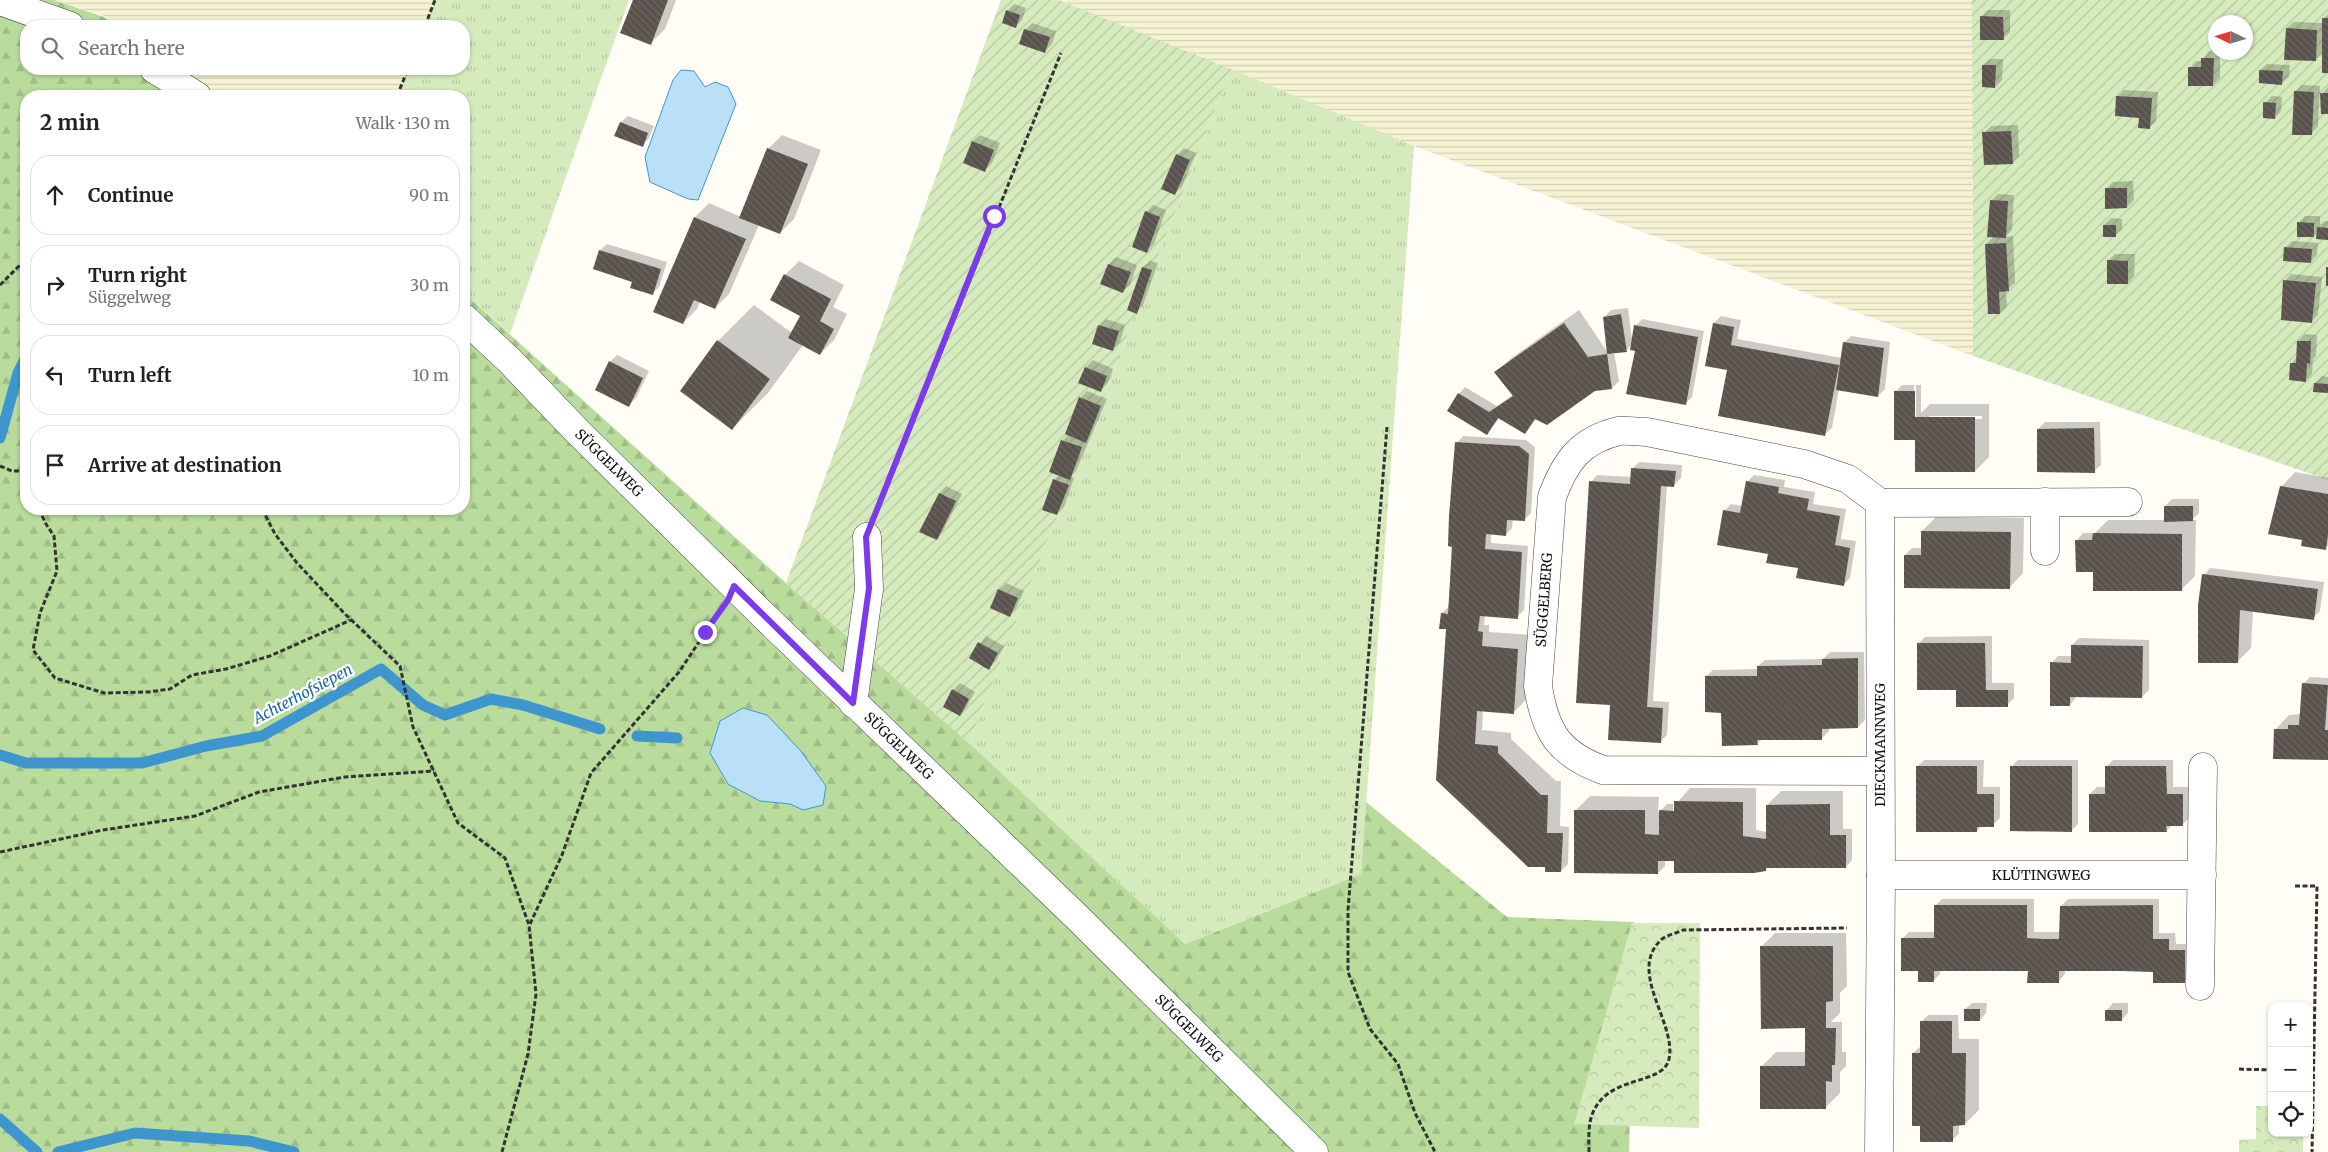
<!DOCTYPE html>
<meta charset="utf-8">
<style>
body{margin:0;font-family:Merriweather,serif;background:#f2f2f2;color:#222}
.controls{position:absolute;right:15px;bottom:15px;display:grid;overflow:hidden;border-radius:10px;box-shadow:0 1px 4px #0004}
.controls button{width:45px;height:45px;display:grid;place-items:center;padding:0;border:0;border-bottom:1px solid #e0e0e0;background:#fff;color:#222;font:25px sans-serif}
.compass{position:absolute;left:2208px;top:15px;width:45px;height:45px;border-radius:50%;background:#fff;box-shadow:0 1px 4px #0004;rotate:274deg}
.stop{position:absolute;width:15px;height:15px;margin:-11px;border:4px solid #7c3aed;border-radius:50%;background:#fff}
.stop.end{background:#7c3aed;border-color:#fff;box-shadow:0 1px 5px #0008}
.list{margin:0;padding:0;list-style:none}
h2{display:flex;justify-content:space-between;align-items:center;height:65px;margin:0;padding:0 20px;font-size:21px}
h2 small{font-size:16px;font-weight:400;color:#767676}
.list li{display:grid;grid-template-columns:32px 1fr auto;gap:15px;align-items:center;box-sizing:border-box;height:80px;margin:0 10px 10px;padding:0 10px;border:1px solid #e0e0e0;border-radius:20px}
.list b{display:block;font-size:19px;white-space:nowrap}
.list p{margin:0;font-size:16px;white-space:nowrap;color:#767676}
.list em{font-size:16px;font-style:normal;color:#767676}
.icon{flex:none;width:28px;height:28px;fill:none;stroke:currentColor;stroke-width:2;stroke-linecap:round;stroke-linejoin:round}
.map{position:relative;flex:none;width:2328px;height:1152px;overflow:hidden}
.search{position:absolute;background:#fff;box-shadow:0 1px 4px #0004;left:20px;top:20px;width:450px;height:55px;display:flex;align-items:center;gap:12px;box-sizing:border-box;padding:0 18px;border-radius:20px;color:#767676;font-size:19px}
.panel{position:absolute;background:#fff;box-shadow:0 1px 4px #0004;left:20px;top:90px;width:450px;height:425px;border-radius:20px}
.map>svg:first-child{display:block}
</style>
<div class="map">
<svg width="2328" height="1152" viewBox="0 0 2328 1152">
<defs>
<pattern id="farmland-rules" width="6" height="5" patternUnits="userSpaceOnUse" patternTransform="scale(1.25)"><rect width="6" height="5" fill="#f6f3d4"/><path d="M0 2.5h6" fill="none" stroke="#d2cfb5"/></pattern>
<pattern id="grass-tufts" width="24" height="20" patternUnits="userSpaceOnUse" patternTransform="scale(1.25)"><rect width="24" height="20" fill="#d5ebbd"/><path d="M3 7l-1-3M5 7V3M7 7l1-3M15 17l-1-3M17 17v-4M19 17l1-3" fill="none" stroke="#b6c8a1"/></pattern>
<pattern id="forest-firs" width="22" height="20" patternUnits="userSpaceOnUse" patternTransform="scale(1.25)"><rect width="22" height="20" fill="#b9dc9c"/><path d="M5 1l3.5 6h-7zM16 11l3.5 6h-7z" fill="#9ebc85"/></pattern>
<pattern id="park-crowns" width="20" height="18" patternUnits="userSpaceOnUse" patternTransform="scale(1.25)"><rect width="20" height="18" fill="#d5ebbd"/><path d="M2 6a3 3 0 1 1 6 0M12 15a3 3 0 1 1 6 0" fill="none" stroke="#b6c8a1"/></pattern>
<pattern id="garden-furrows" width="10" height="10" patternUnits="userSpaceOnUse" patternTransform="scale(1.25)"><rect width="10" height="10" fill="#d5ebbd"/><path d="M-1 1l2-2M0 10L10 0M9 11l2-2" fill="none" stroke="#b6c8a1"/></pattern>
<pattern id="building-back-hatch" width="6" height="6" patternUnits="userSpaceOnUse" patternTransform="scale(1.25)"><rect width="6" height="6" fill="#5a524d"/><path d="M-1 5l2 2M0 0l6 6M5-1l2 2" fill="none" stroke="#6d6662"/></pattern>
</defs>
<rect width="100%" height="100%" fill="#fffdf5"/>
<path fill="url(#farmland-rules)" d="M54 0H435L425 26H118L104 16Z
M1059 0H1972L1973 356 1414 146Z
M177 69H408L397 96H216Z"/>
<path fill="url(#grass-tufts)" d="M435 0H629L510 334 464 293V96H397L408 69H464V26H425Z
M1231 69 1414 146 1361 874 1185 944 969 743Z"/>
<path fill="url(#forest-firs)" d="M0 0H54L104 17 118 26H26V69H177L216 96H26V509H464V293L786 583 969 743 1185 944 1361 874 1366 802 1507 917 1634 922 1629 1152H0Z"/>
<path fill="url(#park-crowns)" d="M1632 923H1700L1699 1128 1574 1124Z
M2256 1106H2272V1133H2303V1152H2239V1140L2256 1139Z"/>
<path fill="url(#garden-furrows)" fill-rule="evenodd" d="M1001 0H1059L1231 69 969 743 786 583Z
M1972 0H2328V480L1973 356ZM2216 22H2246V52H2216Z"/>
<path fill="#b9e0f7" stroke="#3f96cf" d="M681 70 694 71 705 87 715 82 728 87 736 104 698 200 688 199 650 182 645 157 673 80Z
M743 708 767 715 800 750 826 786 823 805 803 810 790 804 760 801 728 784 710 753 720 721Z"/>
<path fill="#0003" fill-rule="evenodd" d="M634 0H676L665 29 651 43Z
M1014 4 1026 8 1022 20 1015 27 1007 11Z
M1988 10H2010V32L2003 39 1981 17Z
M2328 14V72L2323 52 2315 60 2287 28 2294 22 2323 23V19Z
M1032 23 1056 31 1052 44 1045 51 1025 30Z
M2209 51 2220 52V78L2213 85 2190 68 2196 61H2202Z
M1990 59H2003L2002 80 1995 87 1983 65Z
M2267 64 2290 65 2289 77 2282 83 2260 70Z
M2302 85 2320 86 2318 127 2311 134 2295 92Z
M2328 87V113L2322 94Z
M2124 90 2158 92 2156 121 2149 128 2140 117 2117 97Z
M2272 96 2282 97 2281 111 2275 118 2265 103Z
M628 116 654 126 649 138 643 145 621 122Z
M2018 125 2019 156 2012 163 1984 133 1991 126Z
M782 135 821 150 794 219 780 233 759 225 729 294 715 308 700 301 697 309 683 323 695 217 709 203 741 217 768 149Z
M980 135 1000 143 992 163 985 170 973 141Z
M1184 148 1196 153 1182 187 1175 193 1177 155Z
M2133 181 2134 200 2127 207 2106 189 2113 182Z
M1998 194 2014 195 2012 230 2005 237 2013 236 2015 283 2006 290 2007 306 2000 313 1986 244 1994 236 1991 201Z
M1153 205 1166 210 1154 244 1147 251 1146 212Z
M2305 216H2320V225L2325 221H2328V238L2318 231 2313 236 2298 223Z
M2111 218 2122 219V229L2115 235 2104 225Z
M2292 241 2318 243 2317 255 2310 262 2285 248Z
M607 244 667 262 659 287 652 294 634 281 594 269 600 250Z
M2115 254H2135L2134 276 2128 283 2108 261Z
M1116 257 1137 265 1130 285 1123 291 1102 284 1109 264Z
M799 261 844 285 833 307 847 314 834 340 820 354 803 345 768 393 732 429 681 390 718 341 754 305 792 333 801 315 785 275Z
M1150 261 1158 263 1143 305 1136 312 1143 267Z
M2291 274 2322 277 2318 315 2312 321 2285 281Z
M1628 308 1632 340 1636 326 1642 319 1704 331 1692 397 1685 404 1632 344 1626 350 1614 352 1619 381 1612 388 1595 390 1536 419 1525 432 1500 417 1487 434 1459 394 1465 387 1497 406 1513 395 1496 373 1510 359 1579 310 1608 353 1604 317 1611 310Z
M1721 316 1741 320 1737 339 1842 358 1844 343 1851 336 1890 342 1885 389 1878 396 1839 389 1832 428 1825 434 1728 369 1714 323Z
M1106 319 1125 325 1120 342 1113 349 1099 326Z
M2305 334 2317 335 2316 356 2313 359 2312 374 2305 381 2292 363 2297 357 2298 341Z
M617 355 649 371 636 398 629 405 610 362Z
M1093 360 1113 369 1107 384 1100 391 1080 382 1086 367Z
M2322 376 2328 377V392L2315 383Z
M1902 385H1921V413L1930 404H1989V457L1975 471 1916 439 1895 392ZM1914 385H1916V418L1914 420ZM1929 416H1982V419H1929Z
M1087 391 1107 399 1076 471 1071 477 1074 478 1064 507 1057 514 1054 480 1060 474 1062 441 1068 435 1080 398Z
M2045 422H2100L2101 465 2094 471 2038 429Z
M1463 436 1526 440 1535 447 1531 513 1524 520 1513 519 1512 528 1505 535 1491 534V543L1528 546 1524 610 1517 617 1485 615 1484 625H1489V632L1532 635 1528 698 1513 713 1483 710 1482 730 1511 733V739L1556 781H1561L1560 826 1569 827 1568 864 1561 871 1546 866 1437 780 1447 628 1442 613 1449 606 1457 443Z
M1639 462 1682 465 1681 478 1674 485H1667L1653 701 1669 702 1667 735 1660 742 1612 704 1591 482 1597 475 1632 477V469Z
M2295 472 2328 478V545L2325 548 2281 487Z
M1754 475 1785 480 1784 487 1815 492 1813 504 1846 509 1841 539 1856 541 1850 578 1843 585 1770 553 1724 511 1731 504 1743 506 1747 482Z
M946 486 962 494 943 531 936 538 940 493Z
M2172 499H2199V513L2192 520H2196L2195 576 2181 590 2094 569 2077 540 2083 533H2095L2108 520H2165V506Z
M1936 517 2024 518 2023 573 2009 588 1905 555 1912 548H1922V531Z
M2210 568 2324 582 2320 611 2313 618 2253 611 2251 648 2237 662 2204 575Z
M1006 583 1024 591 1016 608 1010 615 999 590Z
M986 636 1004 646 996 661 989 668 970 657Z
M1992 636V683H2014V698L2007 705 1957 689 1918 644 1925 637Z
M2079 638 2149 640V690L2142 697 2077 696 2070 705 2052 663 2058 656H2072V645Z
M1830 652H1864L1865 720 1858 727H1829V731L1822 738 1762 739 1757 744 1722 712 1706 676 1713 670 1758 669V666L1765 660 1823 659Z
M2310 677 2328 678V759L2275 730 2289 715 2301 714 2303 684Z
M960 683 975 692 966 708 959 715 953 690Z
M1924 760H1984L1983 787H2000V818L1993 825H1982L1977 831 1917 767Z
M2018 760H2078V824L2072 830 2011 767Z
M2113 760H2173V787H2189V818L2182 825H2172L2166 831 2090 794 2097 787H2106V767Z
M1690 788H1756V830L1767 832V805L1781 791H1843V829H1852V860L1846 867H1768L1765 870 1665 860V866L1658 873 1576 810 1590 796 1659 797 1658 813 1667 804H1676ZM1673 804H1675L1673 855Z
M1942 899H2034V932H2060L2061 906 2068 899H2159V933H2175L2176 944H2192V975L2185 981 2154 970H2065V974L2059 981 2029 970H1940V974L1933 981 1919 970 1902 939 1909 932H1935V906Z
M1775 933H1846L1847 986 1840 993V1013L1831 1022H1842V1052H1846V1066L1840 1072V1093L1826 1107 1762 1066 1776 1052H1806V1027L1761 947Z
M1972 1003H1987L1986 1013 1980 1020 1965 1009Z
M2113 1003H2128V1013L2121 1020 2107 1010Z
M1928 1015H1958L1959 1039H1979V1110L1965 1124H1959V1134L1952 1140 1913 1053 1921 1046V1022Z"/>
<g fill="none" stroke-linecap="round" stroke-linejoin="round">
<path stroke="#3f96cf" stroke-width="11" d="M0 438 18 373 26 357
M637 736 677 738
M0 755 26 763H142L206 746 262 736 381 669 423 705 445 715 491 699 523 705 600 729
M0 1119 37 1152
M58 1152 135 1133 249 1141 294 1152"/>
</g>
<path fill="url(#building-back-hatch)" d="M633 0H668L651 45 620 33Z
M1006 10 1020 15 1016 28 1002 23Z
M1980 16 2003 17 2004 40H1980Z
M2322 18H2328V73H2322Z
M2286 28 2317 30 2316 61 2284 60Z
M1024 29 1050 37 1045 53 1019 44Z
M2201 58H2214L2213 86H2188V67H2201Z
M1982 65H1996L1995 88 1982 87Z
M2259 70 2283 71 2282 85 2259 83Z
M2294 91 2314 92 2312 135H2292Z
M2320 93H2328V114H2321Z
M2116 96 2152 98 2150 129 2138 128 2139 118 2115 116Z
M2263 102 2276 103 2275 119 2263 118Z
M620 122 648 133 643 147 614 136Z
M2011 131 2013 164 1984 165 1982 132Z
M972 141 994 150 985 172 963 163Z
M767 148 808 164 780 234 739 218Z
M1176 154 1190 160 1175 195 1161 189Z
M2105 188H2127V208L2105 209Z
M1990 200 2008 201 2006 238 1987 237Z
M1145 211 1160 217 1147 253 1132 247Z
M694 217 746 239 715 309 694 300 683 324 653 312Z
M2297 222 2314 223V237H2297Z
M2103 225H2116V237H2103Z
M2317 227 2328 228V240L2316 239Z
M2006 243 2009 291 1999 292 2000 314H1988L1985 244Z
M2284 247 2312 249 2311 263 2283 261Z
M599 250 661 269 653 295 630 288 632 282 593 269Z
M2107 260 2128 261V284H2107Z
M1108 264 1131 272 1123 293 1100 284Z
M1142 267 1152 270 1137 314 1127 310Z
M2326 267H2328V286H2326Z
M784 274 831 299 820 321 834 329 820 355 788 338 800 316 770 300Z
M2283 280 2316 283 2312 323 2281 320Z
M1621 314 1627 352 1607 354 1603 317Z
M1564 323 1588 357 1607 354 1612 389 1595 391 1547 425 1535 419 1525 434 1498 418 1487 435 1447 411 1458 393 1489 412 1513 396 1494 372Z
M1713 323 1734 327 1731 345 1839 365 1825 436 1718 416 1727 370 1705 366Z
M1098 325 1119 331 1113 351 1092 344Z
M1634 325 1698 337 1686 405 1626 394 1635 351 1630 350Z
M717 340 770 379 732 430 680 391Z
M2297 341H2311L2310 364 2307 363 2306 382 2289 380 2290 363H2296Z
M1843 342 1884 348 1878 397 1836 390Z
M609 361 643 378 629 407 595 390Z
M1085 367 1107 376 1101 392 1078 383Z
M2314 383 2328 384V393L2313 392Z
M1894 391H1915V417H1975V472H1915V440H1894Z
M1079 397 1101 406 1086 443 1065 434Z
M2094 428 2095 473 2037 472V429Z
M1061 440 1082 447 1070 480 1049 472Z
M1455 442 1519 446 1529 454 1525 521 1507 520 1506 536 1486 534 1485 549 1522 552 1518 619 1480 616 1478 631 1483 632 1482 646 1518 649 1514 714 1477 711 1475 744 1498 746V753L1541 795H1548L1547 833H1563L1561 872H1545V867H1528L1436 780 1446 629H1439L1441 613 1448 614 1452 547 1448 546 1449 516Z
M1631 468 1676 471 1674 487 1661 486 1647 707 1663 708 1661 743 1608 740 1610 705 1576 703 1589 481 1630 484Z
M1053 479 1069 485 1057 515 1042 510Z
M1746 481 1779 487 1778 493 1809 499 1807 510 1840 516 1835 545 1850 548 1844 586 1796 578 1798 568 1766 563 1768 554 1717 545 1723 510 1740 513Z
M2280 486 2328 494V534L2326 550 2301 546 2302 540 2268 534Z
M939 493 956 501 937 540 919 532Z
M2164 506H2193V521L2164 522Z
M1921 531 2011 532 2010 589 1904 588V555H1921Z
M2093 533 2182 534V591H2093V572H2076L2075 540H2092Z
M2202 574 2318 589 2314 620 2240 610 2238 663H2198V605Z
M998 589 1018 598 1010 617 990 608Z
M978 642 998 653 989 670 969 658Z
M1917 643H1985L1986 690H2008V707H1956V690H1917Z
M2071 645 2143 646 2142 698 2070 697V706H2050V662L2071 663Z
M1858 658V728L1822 729V740H1757L1758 745 1722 746 1721 713 1705 712V676H1757V666L1822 665V659Z
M2302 683 2328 685 2325 730H2328V760L2273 759 2274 729H2288V725H2299Z
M952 689 969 699 960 716 943 707Z
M1916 766H1977V794H1994V827H1977V832H1916Z
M2010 766H2072V832L2010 831Z
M2105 766H2166L2167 794H2183V826H2166L2167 832H2089V794H2105Z
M1674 801 1743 802V836L1766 839V805L1830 804V835H1846V868H1766V871L1754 873H1674V861H1658V874L1574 873V810H1645V834L1659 835V810L1674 811Z
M1934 905H2027V938L2043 939H2059L2060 906 2153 905V939H2169V950H2185V983H2153V972L2122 971H2059V983H2027L2028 971H1934V982H1918V971H1901V938H1934Z
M1760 946H1833V1001L1826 1002V1028H1836L1835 1065H1832V1082L1826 1081V1109H1760V1066H1805V1028L1761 1029Z
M1964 1009H1980V1021H1964Z
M2105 1010H2122V1021H2105Z
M1920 1021H1952V1053H1966L1965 1125 1953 1126V1142H1920V1126H1912V1053H1920Z"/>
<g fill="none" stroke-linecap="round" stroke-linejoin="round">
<g stroke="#444" stroke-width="29">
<g id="minor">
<path d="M0 1 70 26"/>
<path d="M154 69 197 96"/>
<path id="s1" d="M464 318 510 361 576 430 761 613 1081 921 1314 1152"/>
<path d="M1880 503 1848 479 1804 464 1647 432C1638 432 1627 430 1619 431 1580 440 1565 462 1552 497L1538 686C1545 732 1559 754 1603 770L1880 771"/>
<path d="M1880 503 2128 502"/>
<path d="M2045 551V502"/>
<path d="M853 703 869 589 867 537"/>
<path id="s2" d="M1881 875H2202"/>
<path d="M2200 986 2203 767"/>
<path d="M1879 1152 1881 875 1880 503"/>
</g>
</g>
<path stroke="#333" stroke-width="3" stroke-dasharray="5 2.5" stroke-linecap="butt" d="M425 26 435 0
M397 96 408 69
M0 285 26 259
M1387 427 1348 910V972L1370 1029 1398 1064 1415 1113 1435 1152
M0 466 12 471H25L26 473
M879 507 1061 53
M39 509 46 524 54 536 57 571 40 613 33 650 55 678 104 693 148 692 170 689 192 675 226 669 270 656 351 620
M262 509 275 534 297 563 344 613 400 666 413 727 458 823 505 858 529 925 536 994 528 1054 502 1152
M0 852 103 830 195 816 259 792 345 777 434 771
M2295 886H2317L2312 1152
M530 924 562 855 591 773 679 672 717 615
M2239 1069 2272 1070
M1589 1152C1589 1141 1588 1129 1591 1118 1604 1073 1663 1087 1669 1059 1677 1023 1626 971 1662 939 1667 935 1677 933 1683 930L1847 928"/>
<use href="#minor" stroke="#fff" stroke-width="28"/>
</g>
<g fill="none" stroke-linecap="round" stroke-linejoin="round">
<path stroke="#7c3aed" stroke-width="6" d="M705 632 728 600 734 586 853 703 869 588 866 537 994 216"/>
</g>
<g text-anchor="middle" stroke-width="5" stroke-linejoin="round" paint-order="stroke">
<g font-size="14" fill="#111" stroke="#fff">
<text dy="5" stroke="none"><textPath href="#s1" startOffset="205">SÜGGELWEG</textPath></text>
<text transform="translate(1544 600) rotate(-86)" y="5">SÜGGELBERG</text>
<text transform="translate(1880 745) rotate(-90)" y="5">DIECKMANNWEG</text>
<text dy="5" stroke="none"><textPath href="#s1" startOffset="610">SÜGGELWEG</textPath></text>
<text dy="5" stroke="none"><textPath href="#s2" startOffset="160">KLÜTINGWEG</textPath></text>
<text dy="5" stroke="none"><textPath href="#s1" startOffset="1015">SÜGGELWEG</textPath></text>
</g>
<g font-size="15" font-style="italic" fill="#1768a6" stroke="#fff">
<text transform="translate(303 694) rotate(-28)" y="5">Achterhofsiepen</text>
</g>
</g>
</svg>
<div class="controls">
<button>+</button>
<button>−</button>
<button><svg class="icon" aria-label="locate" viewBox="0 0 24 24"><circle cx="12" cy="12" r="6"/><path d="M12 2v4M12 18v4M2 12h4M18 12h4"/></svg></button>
</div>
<svg class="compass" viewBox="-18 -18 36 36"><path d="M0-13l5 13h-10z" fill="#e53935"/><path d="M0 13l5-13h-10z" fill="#767676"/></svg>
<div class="stop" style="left:994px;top:216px"></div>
<div class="stop end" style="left:705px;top:632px"></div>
<div class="search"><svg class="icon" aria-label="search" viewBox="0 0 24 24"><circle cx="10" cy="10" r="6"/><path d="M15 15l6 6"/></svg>Search here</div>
<section class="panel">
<h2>2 min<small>Walk · 130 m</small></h2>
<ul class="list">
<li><svg class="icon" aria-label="ahead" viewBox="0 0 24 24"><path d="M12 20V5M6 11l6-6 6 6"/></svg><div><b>Continue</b></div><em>90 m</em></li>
<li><svg class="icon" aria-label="right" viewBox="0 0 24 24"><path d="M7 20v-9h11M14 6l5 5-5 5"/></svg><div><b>Turn right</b><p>Süggelweg</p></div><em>30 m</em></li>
<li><svg class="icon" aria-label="left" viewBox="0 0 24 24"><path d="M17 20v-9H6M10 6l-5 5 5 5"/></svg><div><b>Turn left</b></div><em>10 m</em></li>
<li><svg class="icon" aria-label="arrive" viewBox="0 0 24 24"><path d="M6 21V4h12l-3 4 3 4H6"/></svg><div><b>Arrive at destination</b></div></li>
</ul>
</section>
</div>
